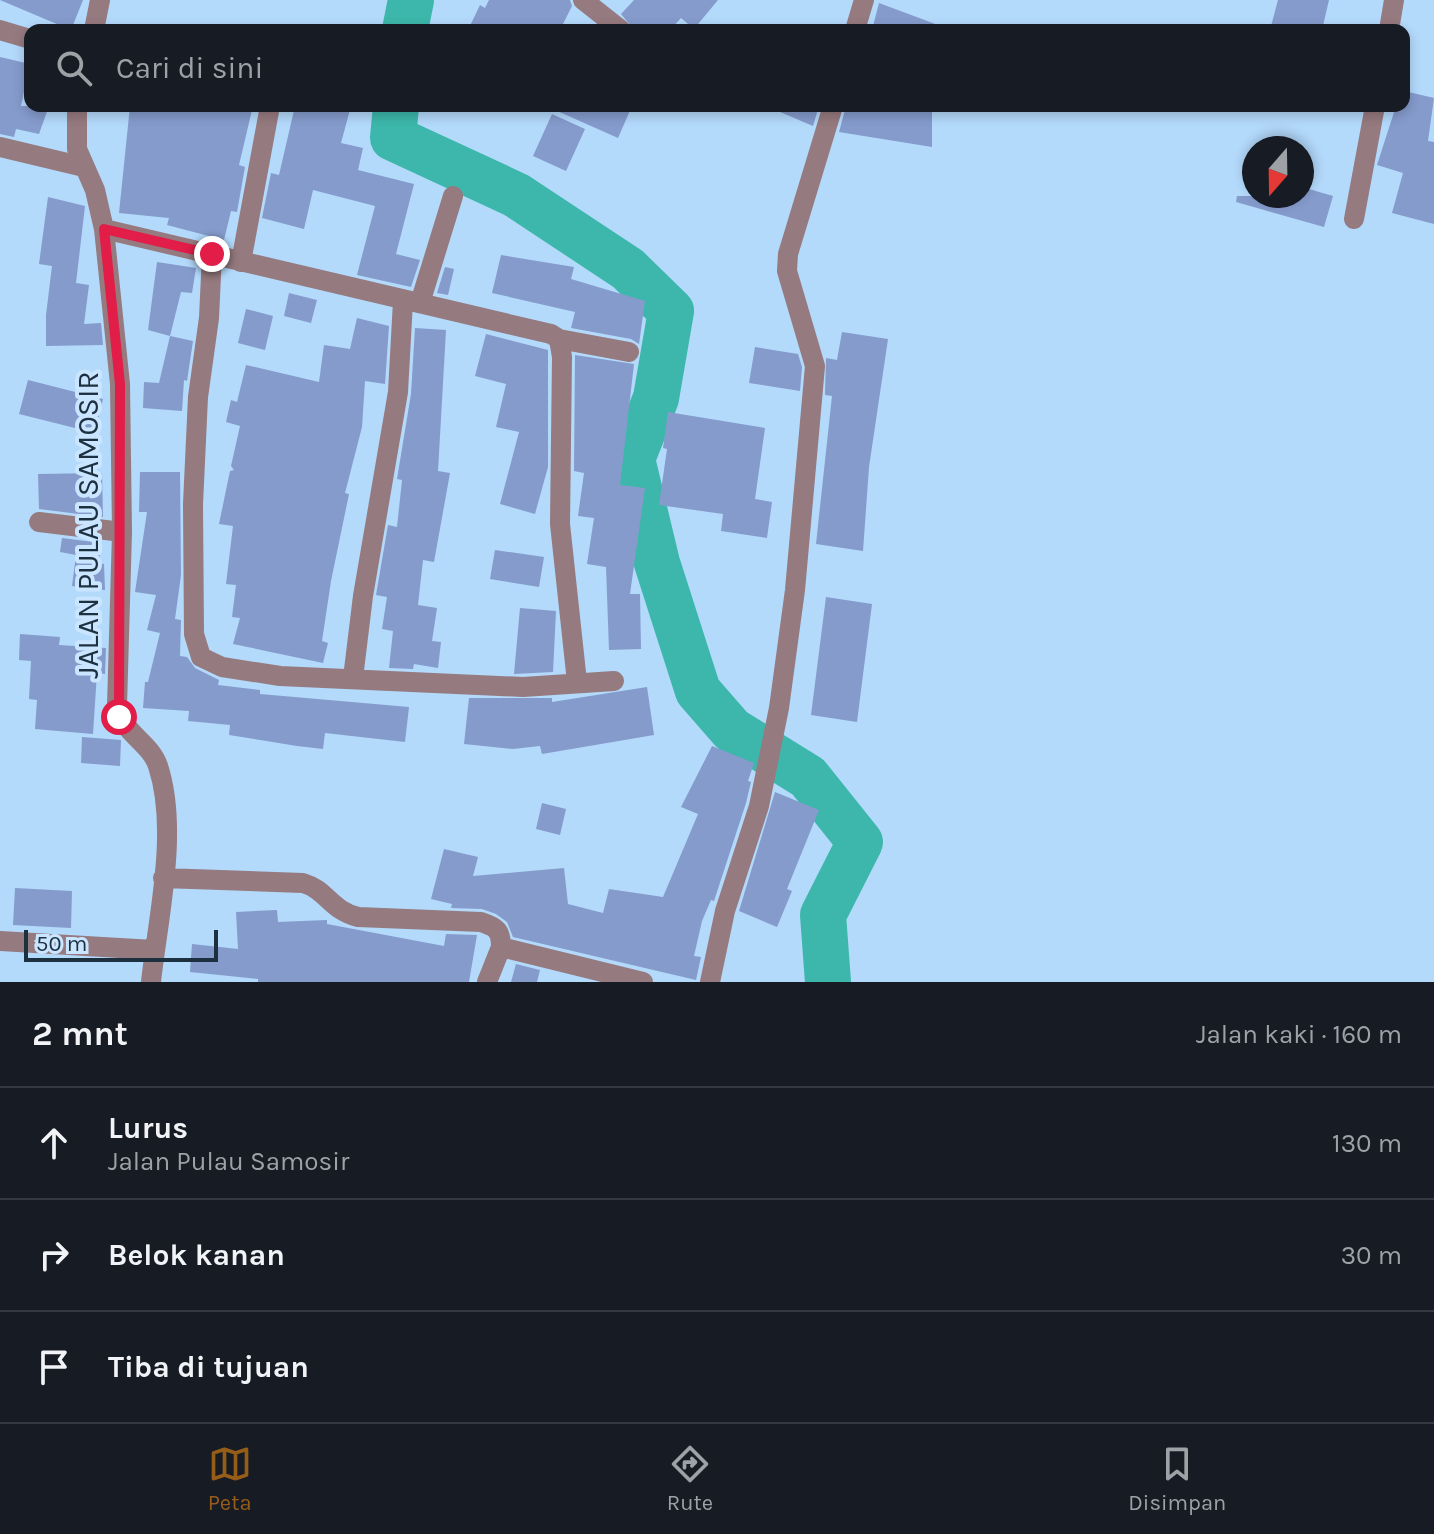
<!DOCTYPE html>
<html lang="id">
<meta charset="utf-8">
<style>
body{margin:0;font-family:Karla,sans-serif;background:#242831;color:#f1f3f6}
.compass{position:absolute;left:1242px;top:136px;width:72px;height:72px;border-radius:50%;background:#171b24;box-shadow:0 4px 12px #0003;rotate:200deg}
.scale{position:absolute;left:24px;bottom:20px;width:194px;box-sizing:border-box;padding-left:8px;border:4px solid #1d3040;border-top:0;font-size:22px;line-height:28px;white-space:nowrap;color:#1d3040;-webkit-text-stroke:6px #c9e5ff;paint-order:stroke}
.stop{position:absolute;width:24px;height:24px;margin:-18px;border:6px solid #e11d48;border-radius:50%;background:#fff}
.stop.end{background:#e11d48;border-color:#fff;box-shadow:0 2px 8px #0008}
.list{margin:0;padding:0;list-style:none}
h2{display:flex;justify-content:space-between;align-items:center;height:104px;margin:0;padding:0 32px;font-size:34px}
h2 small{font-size:26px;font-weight:400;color:#9ea1a6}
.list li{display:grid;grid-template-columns:52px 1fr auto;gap:24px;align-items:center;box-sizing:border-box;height:112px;padding:0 32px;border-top:2px solid #363941}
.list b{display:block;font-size:30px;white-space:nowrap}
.list p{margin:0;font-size:26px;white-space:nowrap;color:#9ea1a6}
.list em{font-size:26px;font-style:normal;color:#9ea1a6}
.icon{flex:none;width:44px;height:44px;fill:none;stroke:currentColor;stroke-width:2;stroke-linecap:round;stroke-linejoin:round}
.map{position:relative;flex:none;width:1434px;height:982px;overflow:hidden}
.search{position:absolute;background:#171b24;box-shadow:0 4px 12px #0003;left:24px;right:24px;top:24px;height:88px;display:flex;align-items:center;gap:20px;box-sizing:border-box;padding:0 28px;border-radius:16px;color:#9ea1a6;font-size:30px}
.sheet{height:440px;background:#171b24}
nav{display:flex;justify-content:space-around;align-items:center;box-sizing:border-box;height:112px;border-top:2px solid #363941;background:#171b24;font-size:22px;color:#9ea1a6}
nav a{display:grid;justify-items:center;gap:4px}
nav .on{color:#965d18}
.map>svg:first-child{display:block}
</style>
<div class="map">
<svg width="1434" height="982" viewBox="0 0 1434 982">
<rect width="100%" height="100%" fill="#b3d9fb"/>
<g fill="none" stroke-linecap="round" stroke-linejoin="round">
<path stroke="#3db7ab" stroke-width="46" d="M405 30 411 0
M396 106 393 138 516 195 628 269 671 311 656 398 632 459 657 563 698 691 732 730 808 777 860 842 823 915 828 982"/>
</g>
<path fill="#859bcc" d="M0 0H83L71 30Z
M489 0H570L572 6 560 30H468L480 5 485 8Z
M634 0H718L694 29 681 18 670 30H634L621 14Z
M1278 0H1329L1322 30H1270Z
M879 3 946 28V30H872Z
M0 57 30 64 21 106H49L39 134 16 129 14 137 0 134Z
M1404 91 1434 98 1428 141 1434 142V224L1392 213 1403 173 1377 165 1396 106H1404Z
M130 106H234L252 110 239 165 245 167 237 212 231 211 224 240 167 225 169 218 119 213Z
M295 106H351L341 143 363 148 358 170 414 184 396 254 420 260 411 287 357 275 375 206 313 190 304 229 262 218 271 173 279 175Z
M546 106H632L618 138Z
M766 106H819L813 126Z
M846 106H932V147L839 132Z
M552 114 585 129 566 171 533 156Z
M1302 187 1333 196 1324 227 1236 202 1237 196H1302Z
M48 197 85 206 76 283 89 285 84 324 101 323 103 345 46 346V315L52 266 39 264Z
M501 255 574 267 571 279 645 301 639 344 631 339 571 328 575 312 492 293Z
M157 262 196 268 192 293 181 292 170 336 148 330Z
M445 267 454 269 448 295 437 293Z
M289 293 317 300 311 323 284 316Z
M246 309 273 316 265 350 238 343Z
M357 318 389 326 385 384 365 381 362 427 345 493 349 494 331 581 322 641 328 643 323 663 233 644 240 618 232 617 236 585 226 584 233 526 219 524 230 471 234 470 231 466 240 426 226 422 231 400 237 402 246 365 319 382 324 345 350 349Z
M415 328 446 330 438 471 450 473 434 562 423 560 418 605 437 608 432 641 441 642 438 668 414 664 413 669 389 668 393 631 382 629 387 597 376 595 388 525 397 527 402 480 397 479 411 394Z
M842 332 888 339 869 467 863 551 816 544 832 396 825 395 826 358 837 360Z
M486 334 548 350V467L535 514 500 504 519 432 496 427 506 384 475 376Z
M170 336 193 341 187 381 184 380 182 411 143 408 144 382 159 383Z
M755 347 798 354 802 367 800 391 749 383Z
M575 355 634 364 620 485 645 488 630 594H640L641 649 609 650 606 567 587 564 594 518 578 516 584 473 574 471Z
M28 380 103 399 95 433 19 414Z
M668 412 765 428 755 499 772 502 767 538 721 531 723 514 659 505 667 449 663 448Z
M140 472H180L181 575 175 619 181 620 180 656 187 657 195 668 219 680 218 685 260 690V694L409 707 405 742 325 733 323 749 297 746 229 735 230 725 188 721 189 711 143 708 145 682H148L160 633 147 630 156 595 135 592 147 512H139Z
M102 473 103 517 39 509 38 474Z
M62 538 101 543 99 563 104 564 105 590 72 586 76 555 60 552Z
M495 550 544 557 539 587 490 579Z
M826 597 872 604 857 722 811 715Z
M520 608 556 611 553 672 514 674Z
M20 634 60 637 59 645 106 648 105 674 97 673 93 734 35 729 37 700 29 699 31 661 19 660Z
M647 687 654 735 542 754 540 746 513 749 464 744 469 698H552V702Z
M82 737 121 740 120 766 81 763Z
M712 746 754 763 748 781 751 782 746 803 714 901 711 900 702 921 694 956 701 957 696 980 513 937 507 922 496 914 482 909 451 908 452 904 431 899 444 849 478 857 473 876 564 868 568 904 603 913 609 889 663 897 698 814 681 807Z
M775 792 819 810 787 889 792 891 777 927 739 911Z
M542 803 566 809 560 835 536 829Z
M15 888 72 891 71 928 13 925Z
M277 910 278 922 327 920V924L444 946 446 934 477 935 469 982H258V979L190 972 192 944 238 949 236 912Z
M516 964 540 970 537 982H511Z"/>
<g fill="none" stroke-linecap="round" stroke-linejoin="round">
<path stroke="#957a7f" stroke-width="20" d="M583 0 621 30
M0 30 30 39
M94 30 100 0
M855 30 864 0
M1389 30 1394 0
M77 106V149L95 190 104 229 120 384 122 532 117 706C121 732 150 742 158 766 179 830 158 917 151 982
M0 147 84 167
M1354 219 1375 106
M104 229 551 334 559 339 629 352
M212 254 209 318 198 397 193 504 194 634 201 657 222 667 280 676 523 687 614 681
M241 262 270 106
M420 303 453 196
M559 339 562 357 560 524 577 682
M39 522 122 532
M353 678 363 596 398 392 403 301
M163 878 303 883C327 890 330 910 358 917L481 922C496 927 501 930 501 947L643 982
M0 941 154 950
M487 982 501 947
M710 982 725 911 759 806 779 708 795 590 815 366 787 271 788 254 833 106"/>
</g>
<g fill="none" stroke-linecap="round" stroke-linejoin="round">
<path stroke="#e11d48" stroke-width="10" d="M119 717 120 384 104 229 212 254"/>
</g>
<g text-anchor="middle" stroke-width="8" stroke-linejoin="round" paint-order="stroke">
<g font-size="30" fill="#1d3040" stroke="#c9e5ff">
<text transform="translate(88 525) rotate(-90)" y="10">JALAN PULAU SAMOSIR</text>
</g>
</g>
</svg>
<svg class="compass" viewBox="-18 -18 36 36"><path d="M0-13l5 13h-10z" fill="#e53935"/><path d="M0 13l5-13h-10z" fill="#9ea1a6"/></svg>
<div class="scale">50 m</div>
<div class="stop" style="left:119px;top:717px"></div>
<div class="stop end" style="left:212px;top:254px"></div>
<div class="search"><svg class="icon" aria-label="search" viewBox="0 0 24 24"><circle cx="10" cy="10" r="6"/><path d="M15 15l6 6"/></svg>Cari di sini</div>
</div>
<section class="sheet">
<h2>2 mnt<small>Jalan kaki · 160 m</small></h2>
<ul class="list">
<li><svg class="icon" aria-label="ahead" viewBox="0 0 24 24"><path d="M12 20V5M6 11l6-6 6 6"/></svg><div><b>Lurus</b><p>Jalan Pulau Samosir</p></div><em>130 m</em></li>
<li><svg class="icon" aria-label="right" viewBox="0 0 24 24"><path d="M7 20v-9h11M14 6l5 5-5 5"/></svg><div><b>Belok kanan</b></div><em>30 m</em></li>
<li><svg class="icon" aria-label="arrive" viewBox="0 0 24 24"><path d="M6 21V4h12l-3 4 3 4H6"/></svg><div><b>Tiba di tujuan</b></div></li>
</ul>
</section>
<nav>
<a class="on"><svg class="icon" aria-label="map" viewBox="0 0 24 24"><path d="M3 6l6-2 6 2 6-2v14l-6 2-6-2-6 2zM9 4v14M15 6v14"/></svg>Peta</a>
<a><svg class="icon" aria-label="directions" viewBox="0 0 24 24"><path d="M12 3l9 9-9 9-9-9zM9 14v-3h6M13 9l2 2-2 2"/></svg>Rute</a>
<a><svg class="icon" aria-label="saved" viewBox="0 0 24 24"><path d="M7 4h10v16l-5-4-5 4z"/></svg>Disimpan</a>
</nav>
